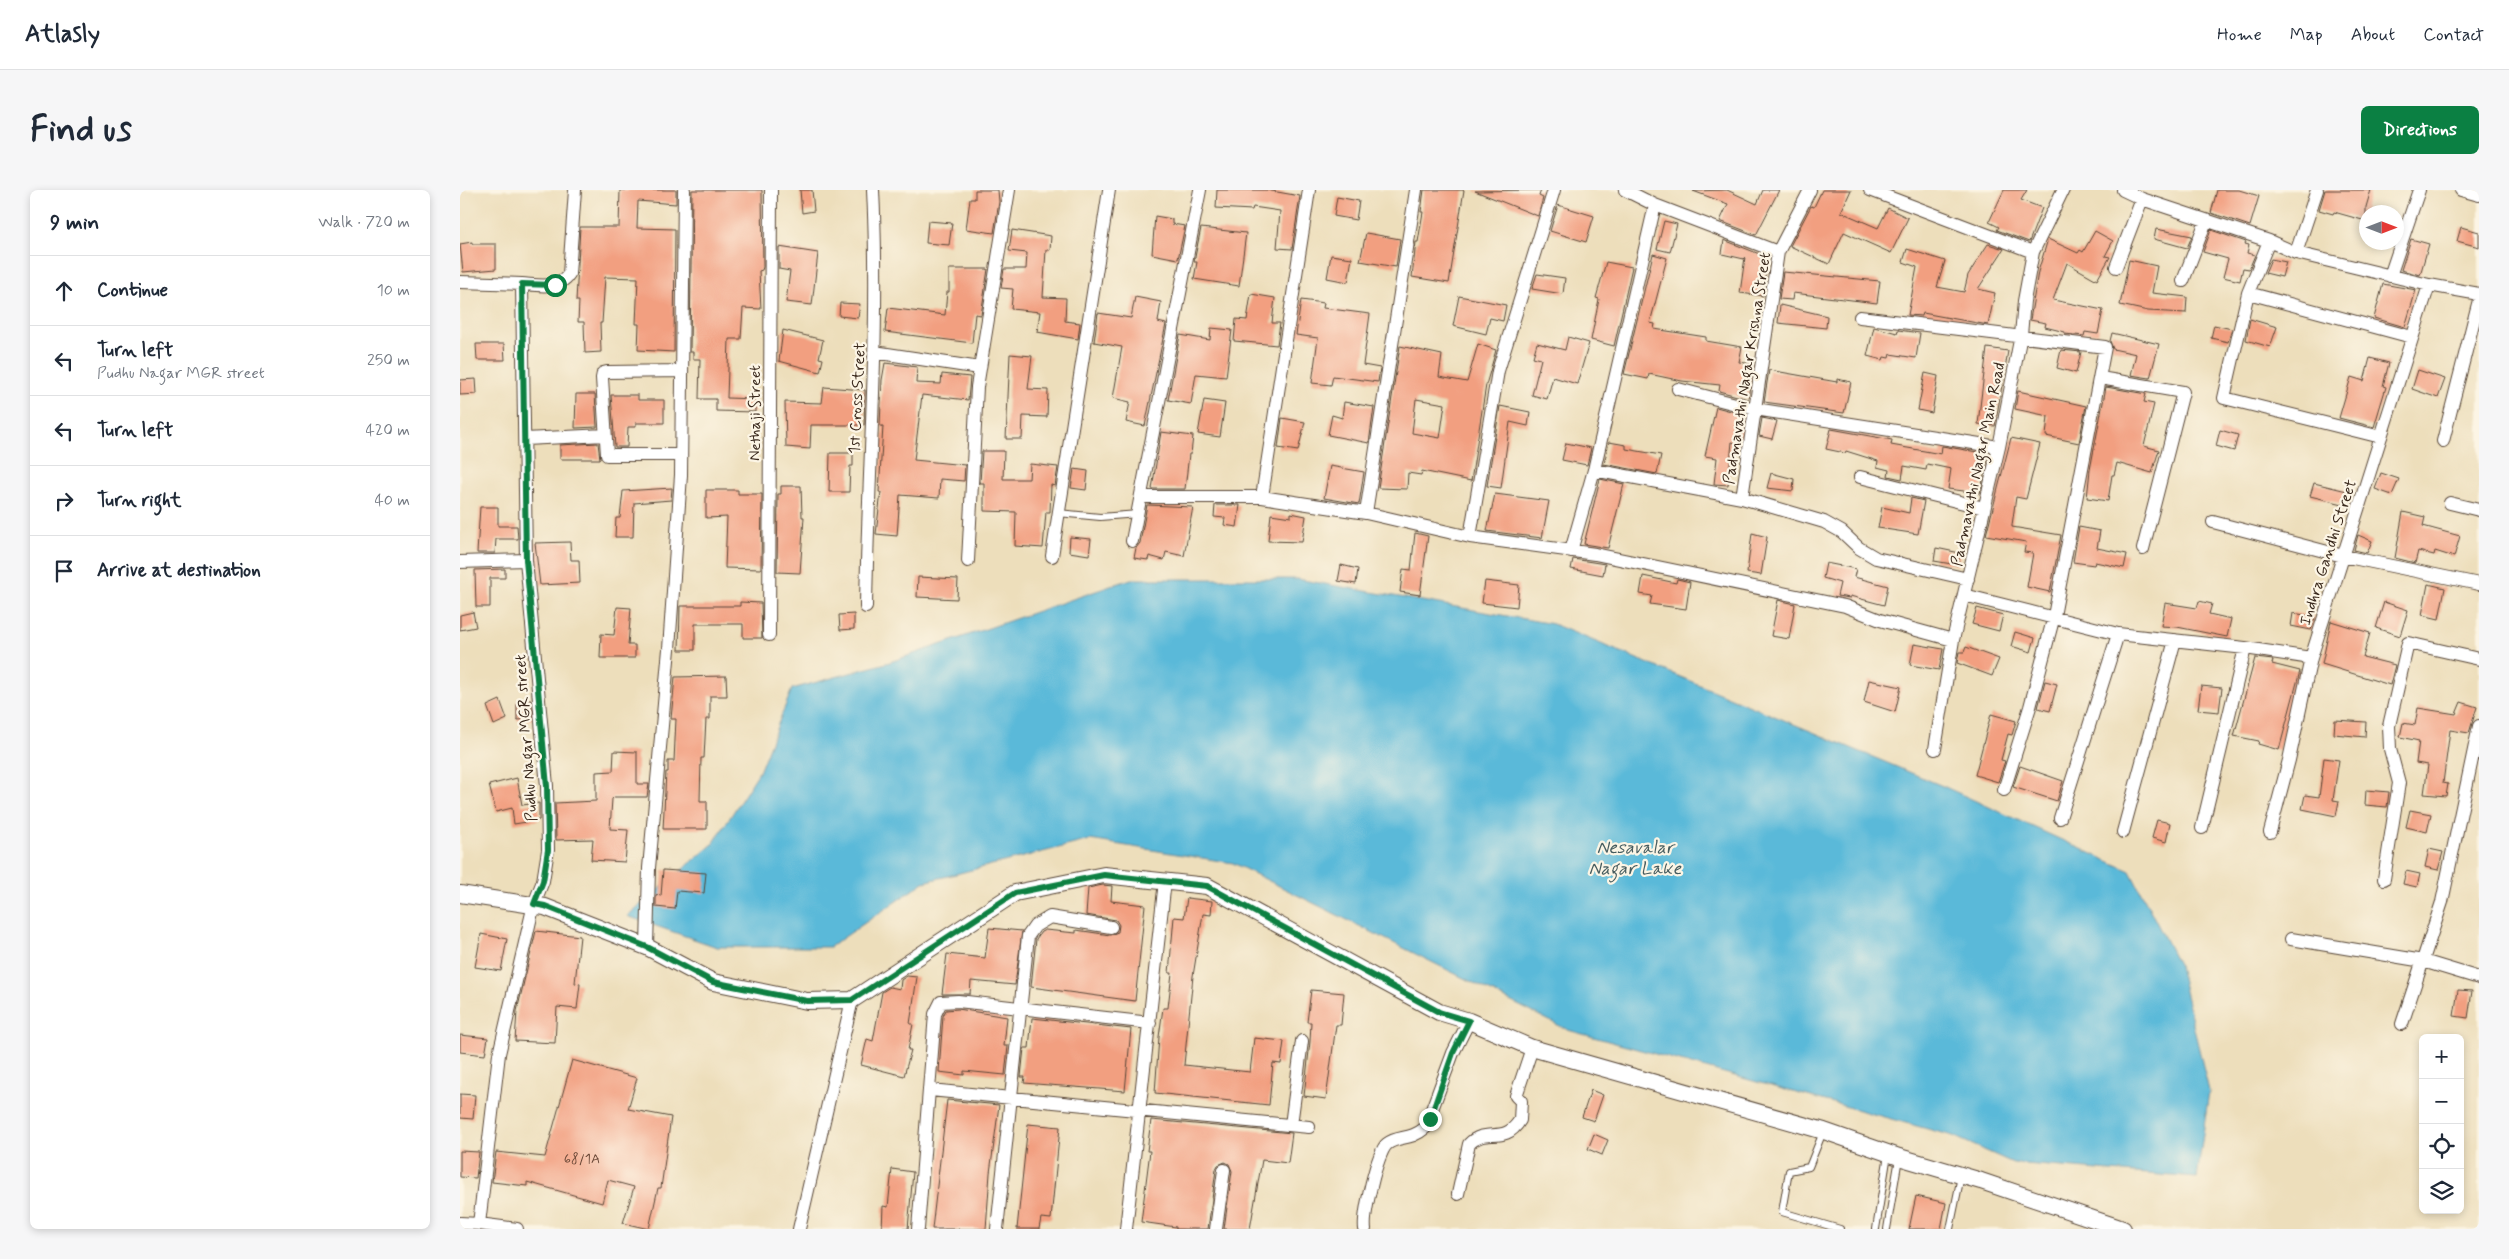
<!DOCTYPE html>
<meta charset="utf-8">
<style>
body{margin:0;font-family:Mynerve,sans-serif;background:#f6f6f7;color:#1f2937}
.controls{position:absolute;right:15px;bottom:15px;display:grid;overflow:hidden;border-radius:8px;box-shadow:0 2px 8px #0003}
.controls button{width:45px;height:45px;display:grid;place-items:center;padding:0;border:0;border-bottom:1px solid #e0e1e3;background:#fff;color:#1f2937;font:25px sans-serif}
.compass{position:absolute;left:1899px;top:15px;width:45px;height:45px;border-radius:50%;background:#fff;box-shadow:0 2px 8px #0003;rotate:90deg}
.stop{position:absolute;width:15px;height:15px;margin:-11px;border:4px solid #0b8043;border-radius:50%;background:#fff}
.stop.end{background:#0b8043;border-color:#fff;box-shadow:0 1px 5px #0008}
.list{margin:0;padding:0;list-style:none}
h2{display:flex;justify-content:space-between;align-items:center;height:65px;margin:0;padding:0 20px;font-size:21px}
h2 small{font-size:16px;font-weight:400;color:#747a83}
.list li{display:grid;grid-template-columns:32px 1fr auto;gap:15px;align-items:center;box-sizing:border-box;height:70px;padding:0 20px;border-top:1px solid #e0e1e3}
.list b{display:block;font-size:19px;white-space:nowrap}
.list p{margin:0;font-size:16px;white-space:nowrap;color:#747a83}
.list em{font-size:16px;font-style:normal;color:#747a83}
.icon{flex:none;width:28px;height:28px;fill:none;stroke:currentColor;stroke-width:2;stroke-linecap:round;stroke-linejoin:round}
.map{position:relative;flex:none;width:2019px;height:1039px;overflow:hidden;border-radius:8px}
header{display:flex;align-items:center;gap:30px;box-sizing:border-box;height:70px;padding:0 25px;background:#fff;border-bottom:1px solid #e0e1e3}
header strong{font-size:24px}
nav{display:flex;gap:28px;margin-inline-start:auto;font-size:18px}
.intro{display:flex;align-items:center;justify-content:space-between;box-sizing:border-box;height:120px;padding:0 30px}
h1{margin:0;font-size:35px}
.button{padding:12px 22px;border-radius:8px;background:#0b8043;color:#fff;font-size:18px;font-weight:700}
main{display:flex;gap:30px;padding:0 30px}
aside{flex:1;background:#fff;border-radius:8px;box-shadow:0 2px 8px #0003}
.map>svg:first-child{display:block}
</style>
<header>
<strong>Atlasly</strong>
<nav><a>Home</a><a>Map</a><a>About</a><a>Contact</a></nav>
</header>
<div class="intro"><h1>Find us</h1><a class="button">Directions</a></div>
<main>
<aside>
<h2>9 min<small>Walk · 720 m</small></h2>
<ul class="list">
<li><svg class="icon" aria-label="ahead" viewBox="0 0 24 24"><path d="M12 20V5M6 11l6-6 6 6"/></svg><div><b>Continue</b></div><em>10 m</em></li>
<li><svg class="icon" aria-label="left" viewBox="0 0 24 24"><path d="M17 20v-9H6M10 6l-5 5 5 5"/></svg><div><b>Turn left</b><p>Pudhu Nagar MGR street</p></div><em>250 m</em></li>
<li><svg class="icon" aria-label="left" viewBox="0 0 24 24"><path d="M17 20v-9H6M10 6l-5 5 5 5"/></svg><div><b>Turn left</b></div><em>420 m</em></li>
<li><svg class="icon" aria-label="right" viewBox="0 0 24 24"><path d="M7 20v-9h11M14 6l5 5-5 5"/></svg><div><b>Turn right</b></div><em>40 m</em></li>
<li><svg class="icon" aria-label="arrive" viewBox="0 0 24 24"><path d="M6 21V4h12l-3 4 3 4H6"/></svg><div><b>Arrive at destination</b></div></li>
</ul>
</aside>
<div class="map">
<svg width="2019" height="1039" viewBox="0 0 2019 1039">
<rect width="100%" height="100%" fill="#fcf5e5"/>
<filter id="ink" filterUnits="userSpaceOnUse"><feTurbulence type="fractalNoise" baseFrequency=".02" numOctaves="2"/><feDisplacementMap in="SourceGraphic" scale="10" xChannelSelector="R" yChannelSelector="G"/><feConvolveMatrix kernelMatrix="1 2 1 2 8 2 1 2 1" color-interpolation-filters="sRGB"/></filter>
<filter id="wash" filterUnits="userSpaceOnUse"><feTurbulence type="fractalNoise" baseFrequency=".0096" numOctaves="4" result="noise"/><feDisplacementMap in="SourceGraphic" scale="20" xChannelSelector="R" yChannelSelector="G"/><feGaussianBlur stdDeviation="1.12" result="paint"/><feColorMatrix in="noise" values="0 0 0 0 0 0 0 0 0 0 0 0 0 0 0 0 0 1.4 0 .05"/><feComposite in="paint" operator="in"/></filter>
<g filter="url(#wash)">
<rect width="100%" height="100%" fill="#eddebb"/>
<path fill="#5ab9d9" stroke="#4a727c" d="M671 389H837L1093 434 1485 597 1670 681 1719 776 1749 901 1737 988 1553 973 1493 946 1108 840 773 673 630 650 464 692 370 757H257L167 726 253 654 299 582 332 499 430 472Z"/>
<g id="blocks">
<path fill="#f29f80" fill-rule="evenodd" d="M160 0H216V14L178 11 177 38 215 39 214 162 178 160 179 134H176L178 88 145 87 142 133H140L141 162 125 163 124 132H118L119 111H116L120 37H159Z
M232 0H302L303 77 302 80 299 81 301 119 283 118 281 149H269L267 208 295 209V222L256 221V209H239L240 169H233V162H230Z
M340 0H352L354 21 342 23Z
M515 0H538L539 12 534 43 506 39 510 9H515Z
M757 0H806L840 6 832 59 817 58 820 21 793 17 792 20 756 18Z
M964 0H1004L989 93 952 87 956 52H958L963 22H961Z
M1081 0 1079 6 1083 8 1078 26 1015 1Z
M1267 0 1297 14 1303 0H1319L1296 45 1260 31 1268 14 1233 1Z
M1362 0H1391L1381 22 1418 38 1428 18 1448 28 1431 63 1384 42 1369 74 1330 56 1351 16 1354 17Z
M1544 0H1567L1561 10 1582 18 1569 52 1537 40 1539 37 1529 32Z
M1757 0H1779L1799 6 1790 36 1751 23Z
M1865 0H1911L1906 17V31L1874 22 1873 24 1859 20Z
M877 7 899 11 896 30 874 26Z
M1098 15 1134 26 1126 52 1090 41Z
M695 26 712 29V34L725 36 718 69 692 64Z
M468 31 492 33 489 55 466 53Z
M1204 31 1217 34 1210 62 1197 59Z
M2001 37 2019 42V57L1997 51Z
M741 38 786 43 779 96 734 89 737 72H734Z
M1696 39 1732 46 1727 58 1694 49Z
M552 40 591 46 590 60H586L583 107 606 108 605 131 620 133 618 149 577 142 580 122 551 119 553 99 541 98 544 79H566L567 63 549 61Z
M1751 40 1786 52 1785 54 1789 55 1787 63 1795 65 1789 79 1783 78 1780 91 1763 87 1768 69 1743 62Z
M1635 41 1653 51 1645 66 1650 67 1637 90 1607 73 1593 110 1643 120 1638 144 1625 142 1624 146 1605 144V142L1585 137 1586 133 1570 130 1578 82 1588 49 1618 63 1620 60 1623 62Z
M906 43 940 49 936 77 900 71Z
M1951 49 1969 54 1960 85 1941 80Z
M1264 50 1307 67 1303 106 1280 103 1285 67 1284 69 1262 64Z
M12 52V54H36V79L3 82 0 54Z
M1528 54 1544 59 1518 99 1535 103 1528 135 1463 123 1462 126 1448 125 1457 77 1443 72 1447 59 1485 71 1477 97 1504 102 1508 85Z
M319 57 358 63 352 115 326 112 330 81 319 79Z
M1193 64 1207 68 1190 133 1195 134 1194 139 1246 147V151L1282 157 1279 172 1293 174 1288 209 1259 201 1260 195 1222 191 1189 184 1188 189 1164 184Z
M871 65 892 68 888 92 867 88Z
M1811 69 1826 72 1822 87 1805 83Z
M1669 70 1697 76 1692 103 1727 107 1726 123 1688 121 1660 115Z
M1146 72 1172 77 1154 156 1131 150 1139 109 1136 108Z
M489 79H528L521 125 515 124 512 153 425 142 428 118 485 125 487 102H489Z
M1323 82 1420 91 1417 113 1333 103 1332 110 1319 109Z
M1077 84 1105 88 1103 104 1072 99Z
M1923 94 1956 100 1945 137 1914 128Z
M791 104 815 108 812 133H820L817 155 774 151 776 129 787 130Z
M999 106 1046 115 1043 131 1030 128 1026 144 993 136Z
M675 107 701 112 698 132 706 134 685 236 666 232 670 212 653 208 662 157 634 152 638 123 671 128Z
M841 110 864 113 863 118 910 124 903 175 920 178 918 192 873 186 871 195 852 193 858 148 836 145Z
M380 113 400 114 398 128 379 126Z
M1320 115 1367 126 1366 138 1318 133Z
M1790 129 1817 137 1810 157 1786 150Z
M1754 135 1772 139 1768 152 1751 148Z
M1414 137 1437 143 1438 140 1460 143 1456 168 1430 164 1429 168 1424 167 1423 170 1407 166Z
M751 138 772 140 766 187 736 184 731 214 708 210 720 145 750 150Z
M323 140 363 150 359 168 363 169 360 182 319 171Z
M1652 143 1699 154 1690 188 1671 185 1676 164 1653 159 1650 151Z
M1108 147 1129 153 1117 194 1093 187 1087 209 1072 205 1081 169 1073 167 1077 153 1105 160Z
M16 154H44L45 170H17Z
M1018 154 1036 160 1026 195 1011 291 962 281 961 285 948 283 947 299 918 298 940 156 982 165 979 187 1007 192ZM956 209 985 214 980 248 952 243Z
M1527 158 1548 161 1535 236 1518 234Z
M1601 160 1621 162 1616 183 1597 178Z
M550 164 572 166 568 199 588 200 587 227 563 226 562 249H546Z
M1910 168 1929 173 1923 196 1926 197 1914 237 1879 228 1891 187 1904 191Z
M425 173 457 177 456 193 481 194 482 184 510 187 508 210 462 205 454 270 505 275 504 291 480 289 479 308 440 305 437 346 416 344 421 302H419L423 236H420L422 190Z
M1309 180 1377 192V189L1391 192 1384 223 1304 212Z
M1958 180 1985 189 1978 208 1952 199Z
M1465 183 1478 186 1472 223 1458 220Z
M16 189 17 204 0 205V190Z
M364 197 405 200 404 235H351L350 259 326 257 325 212 362 213Z
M1646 197 1686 204 1684 212 1694 214 1684 256 1699 260 1692 283 1657 273 1654 285H1652L1648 311 1627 308 1630 280Z
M1558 201 1626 216 1619 253 1586 246 1588 226 1555 219Z
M116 204H135L137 237 115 238Z
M151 205H178V210H204V233H176V237H168L167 257H155Z
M744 210 765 213 760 247 738 244Z
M884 212 914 217 909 253 868 245 872 225 882 228Z
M1040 216 1070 222 1068 236 1050 232 1041 298 1027 296Z
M1256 217 1286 225 1280 254 1272 252 1268 295 1254 294 1257 268 1245 266Z
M822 228 845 232 838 261 818 258Z
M1302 228 1317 231 1312 249 1299 246Z
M1371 239 1432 250 1431 255 1481 264 1482 256 1529 264 1520 303 1488 299 1491 279 1467 274 1466 280 1444 276 1442 289 1428 286 1429 280 1417 277 1418 271 1386 261 1385 263 1366 259Z
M1760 240 1778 245 1774 261 1756 256Z
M701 242 733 246 731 264H729L725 299H692Z
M1551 248 1580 254 1566 309 1556 307 1552 335V337L1601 345 1590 402 1567 397 1573 363 1564 362 1566 352 1526 345Z
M1149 252 1166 255V259L1201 265 1197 284 1144 274Z
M138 253 140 269H100V255Z
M1106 253 1131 258 1127 275 1102 270Z
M522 261H544L543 289H569L570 274 598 277 595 296 591 295 590 322H586L583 358 555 356 556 322 524 321V293H520Z
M370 263H393V276H390L389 302H369Z
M870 276 904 282 899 314 864 308Z
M614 279 628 281 626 300 611 298Z
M1311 283 1334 289 1333 301 1307 298Z
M1921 283 1939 289 1932 305 1915 299Z
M1140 289 1164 294 1148 358 1124 354Z
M1854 293 1891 302 1887 315 1850 306Z
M321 296H341L342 327H344L340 383 317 382 318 304H321Z
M212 298 211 310 174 313 173 347H155L156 328H160L163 301Z
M246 300H278V304H302L301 379 265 378 267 327 246 328Z
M1035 304 1089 311 1082 348 1027 341Z
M1451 308 1464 311 1458 344 1418 338 1422 317 1449 323Z
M687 315 733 317 724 366 706 362 704 370 689 366 688 370 674 368 676 358 680 353Z
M755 315H780L777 337 764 335 765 328 754 327Z
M20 317H38V336H57L58 349H36L35 363H17Z
M1943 322 1965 327 1963 336 2000 346 1994 367 1975 361 1974 365 1958 361 1955 373 1935 368Z
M831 323 846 326 842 352 808 351 811 324 831 327Z
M1619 337 1640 341 1637 358 1667 364 1664 378 1635 372 1634 375 1613 372Z
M955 343 968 346 960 405 940 402 943 379 951 380Z
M1292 343 1307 347 1301 385 1287 383Z
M1898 345 1912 351 1907 363 1894 360Z
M610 347 631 349 629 365 609 362Z
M110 352 111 370H119L120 393 80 395 75 353Z
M1476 358 1500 363 1498 375 1474 371Z
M1113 369 1145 374 1143 385 1111 379Z
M1366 373 1396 379 1394 387 1428 396 1424 415 1390 406V408L1377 406 1380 393 1363 388Z
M881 375 898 379 896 394 878 391Z
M45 379V388H30V417H16L15 380Z
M1183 386 1216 393 1217 389 1230 392 1226 419 1190 414 1192 406 1180 404Z
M458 387 498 389 497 409 457 407Z
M1025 391 1059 395 1057 417 1022 413Z
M1968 394 1985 398 1979 429 1962 425Z
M1318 410 1335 414 1329 449 1311 446Z
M1739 411 1752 414 1749 424 1771 429 1767 447 1717 437 1701 436 1705 413 1737 418Z
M280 412 301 413 302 448H283V434H235V460H219L220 416H280Z
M1924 412 1948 420 1940 446 1916 438Z
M157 417 171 418 168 455H175V468H140L141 444 154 445Z
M1517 418 1543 425 1539 441 1512 434Z
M13 422 16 437 0 440V425Z
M1833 423 1855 427 1851 440 1831 436Z
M394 424V439L380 440 379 425Z
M1871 431 1910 443 1903 467 1935 475 1930 495 1862 474Z
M1555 442 1575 448 1571 462 1551 456Z
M1454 454 1483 459 1479 480 1450 475Z
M1506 457 1539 469 1532 486 1497 473 1499 462H1504Z
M1795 468 1813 470 1812 474 1840 481 1819 560 1798 554 1799 551 1774 546Z
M266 486 267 506H250V529H246L244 568H241L240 611H247V639H203L206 582H208V571H214L216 529H211L215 487Z
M1409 490 1441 497 1435 522 1404 512Z
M1585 491 1597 494 1590 521 1578 518Z
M1741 496 1762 498 1759 522 1738 520Z
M40 510 47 529 34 535 27 516Z
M71 510 73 529 57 530V511Z
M2001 512 2017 517 2009 543 1990 540 1983 593 1988 594 1986 606 1964 604 1968 575 1956 573 1959 551 1940 547 1943 533 1955 535 1958 518 1996 524Z
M1531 524 1556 531 1552 545 1548 544 1541 570 1545 571 1538 592 1515 585Z
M1875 530 1906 532 1905 547 1874 544Z
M154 561 177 562V594H189L187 607H154L152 609 150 639 168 640 165 672 131 670 133 649 96 650 95 613 136 611V582L153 581Z
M1864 568 1879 570 1873 610 1879 611 1876 626 1842 619 1845 605 1859 607Z
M1560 576 1603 591 1597 611 1553 597Z
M57 588 62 615 79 613V630L54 634 52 618 36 622 29 595Z
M1906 600 1929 602 1927 617 1905 615Z
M1950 620 1971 624 1967 642 1946 637Z
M1697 630 1710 633 1706 652 1692 648Z
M1969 659 1983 662 1978 680 1965 677Z
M203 680 246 683 244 703 217 701 215 719 196 717V705L201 706Z
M1946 681 1960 684 1957 697 1943 694Z
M643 695 652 696 651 711 685 715 675 811 571 797 576 749 581 742 585 740 616 743V740L650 745 658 742 659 735 656 730 626 725 628 698Z
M727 708 752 711 751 725 743 724 733 786 724 875 790 882 794 848 824 851 821 874 813 873 809 915 695 903 699 847 703 818H708L712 783H709L714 727 724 728Z
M529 738 562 741 555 795 511 791 510 804H482L487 764 525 768Z
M76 741 120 746 115 793 120 794 117 819 97 817 95 853 55 851 57 821Z
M21 744 47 749 41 781 15 777Z
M447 786 457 787 450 834H453L448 860H451L444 886 401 875 407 849 413 851 422 802 430 797 440 799 441 790Z
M851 800 884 803 881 835H876L866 909 844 906 850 852 851 832H847Z
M1998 800 2012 801 2008 828 1994 826Z
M498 819 547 827 544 856H548L545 885 504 881V885L479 882 483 826 486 820Z
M572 828 671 839 665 901 564 893 565 887H561L564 858H569Z
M0 845 28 848 25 865 0 862Z
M112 870 177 888 168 919 211 927 201 998H198L189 1039 163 1033 174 997 148 990 142 1013 67 992V996L32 992 36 962 85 967Z
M1131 900 1143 905 1134 931 1122 927Z
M0 904 15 905 13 929 0 928Z
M487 910 539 915 530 983 526 1039H472Z
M691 930 832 943 828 973 802 970 790 1039H764L772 981 769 974 765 972 758 975 756 979 748 1039H716V1037L681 1032 690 961H687Z
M568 934 600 937 591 1029 581 1028 579 1039H557Z
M1134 944 1148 950 1142 965 1128 959Z
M0 961 19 962 16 988 0 987Z
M432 979 453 982 448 1039H422L423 1016 428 1017Z
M1456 1006 1486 1013 1481 1039H1449Z"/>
</g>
</g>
<g filter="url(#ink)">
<use href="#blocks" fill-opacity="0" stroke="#564536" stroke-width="1"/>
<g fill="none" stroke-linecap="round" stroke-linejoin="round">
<g stroke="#564536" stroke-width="8">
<path id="service" d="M598 323 640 327 678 324
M1363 942 1349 977 1329 981 1322 1022 1380 1039
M1416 1039 1428 964
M1427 1039 1439 968
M1490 1039 1501 986"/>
</g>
<g stroke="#564536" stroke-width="14">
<path id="minor" d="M1165 0 1195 15 1318 62
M1410 0 1573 62
M1663 0 1682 9 1809 51 1836 63 1969 95 2019 104
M2001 0 2019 5
M1809 51 1788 103 1764 208 1921 247
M1836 63 1857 0
M1656 77 1682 9
M1930 86 1959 0
M1723 91 1746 31
M0 92 62 94 66 370 87 596 88 660 83 691 74 714 39 864 19 1034 0 1033
M62 94C78 95 99 100 109 84L115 0
M1788 103 1952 147
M1400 127 1645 157 1594 426 1570 517 1544 600
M414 162 520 178
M1640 188 1723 202 1683 359
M1218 199 1295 219 1539 257
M65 249 145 245
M1983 251 2019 110
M220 265H147L142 188 143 183 147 182 222 181
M1134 280 1282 308 1364 332 1382 342 1399 358 1416 368 1508 389
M1400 287 1524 318
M682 307H802L906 323 1010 347 1135 364 1385 416 1420 430 1493 450
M802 307 849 0
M1282 308 1318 62 1350 0
M1990 313 2019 320
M906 323 956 0
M1753 332 1883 366 2019 394
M1010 347 1038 181 1094 0
M672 351 740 0
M1111 361 1134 280 1195 15
M592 366 649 0
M508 371 517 197 549 0
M0 372 66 370
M1504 405 1658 444 1785 458 1851 468
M406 417C408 278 420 139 413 0
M309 445 311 0
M1475 559 1493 450 1539 257 1561 145 1564 111 1573 62 1603 0
M1600 628 1658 444
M1742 638 1785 458
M1663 642 1715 450
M1810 642 1829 570 1851 468 1969 95
M1924 689 1939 593 1930 559 1929 536 1948 453 2019 469
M1831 749 1963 771 2019 788
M187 757 189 678 209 459 221 285 224 0
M1942 834 1982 712 2019 536
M470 900 849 937
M831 935 842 851
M998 1004 1009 954C1026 936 1044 956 1060 930L1061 911 1056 906 1072 858
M19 1034 57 1039
M339 1039 392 810
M458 1039 475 824 481 812 498 811 690 833
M537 1039 568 746 575 736 590 727 651 737
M666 1039 705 691
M756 1039 764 980
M905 1039C903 1025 917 962 927 954 938 945 950 951 965 938L993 863 1009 831"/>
</g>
<g stroke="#564536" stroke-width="18">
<path id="tertiary" d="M0 704 85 717 187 757 253 792 347 811 392 810 555 703 644 685 747 696 979 822 1009 831 1072 858 1364 941 1439 967 1521 991 1663 1039"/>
</g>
<use href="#service" stroke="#fff" stroke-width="6"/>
<use href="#minor" stroke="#fff" stroke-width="12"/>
<use href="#tertiary" stroke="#fff" stroke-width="16"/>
</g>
</g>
<g fill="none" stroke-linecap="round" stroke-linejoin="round" filter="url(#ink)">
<path stroke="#0b8043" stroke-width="6" d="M95 95 62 94 66 370 87 596 88 660 83 691 74 714 85 716 187 757 253 792 347 811 392 810 555 703 644 685 747 696 979 822 1009 831 993 863 970 929"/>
</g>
<g text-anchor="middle" stroke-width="4.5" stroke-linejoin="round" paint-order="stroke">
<g font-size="14" fill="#694736">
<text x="122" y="973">68/1A</text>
</g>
<g font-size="16" fill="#3b2a1e" stroke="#fcf5e5">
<text transform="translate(1286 178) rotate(-81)" y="6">Padmavathi Nagar Krishna Street</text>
<text transform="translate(396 208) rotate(-87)" y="6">1st Cross Street</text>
<text transform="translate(294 223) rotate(-90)" y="6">Nethaji Street</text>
<text transform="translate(1517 274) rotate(-78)" y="6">Padmavathi Nagar Main Road</text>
<text transform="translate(1867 362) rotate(-72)" y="6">Indhra Gandhi Street</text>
<text transform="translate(65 548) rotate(-94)" y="6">Pudhu Nagar MGR street</text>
</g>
<g font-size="18" font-style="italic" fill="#465c5f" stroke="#fcf5e5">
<text x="1175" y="663">Nesavalar<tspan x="1175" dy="21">Nagar Lake</tspan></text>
</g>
</g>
</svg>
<div class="controls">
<button>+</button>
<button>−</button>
<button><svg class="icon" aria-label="locate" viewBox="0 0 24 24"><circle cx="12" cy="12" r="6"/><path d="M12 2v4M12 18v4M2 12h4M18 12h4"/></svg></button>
<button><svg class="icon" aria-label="layers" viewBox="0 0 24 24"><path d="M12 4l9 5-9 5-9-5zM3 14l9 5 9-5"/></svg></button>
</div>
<svg class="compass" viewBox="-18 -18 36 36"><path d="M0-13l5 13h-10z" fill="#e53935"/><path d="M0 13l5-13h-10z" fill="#747a83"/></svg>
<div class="stop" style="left:95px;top:95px"></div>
<div class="stop end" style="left:970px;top:929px"></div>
</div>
</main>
